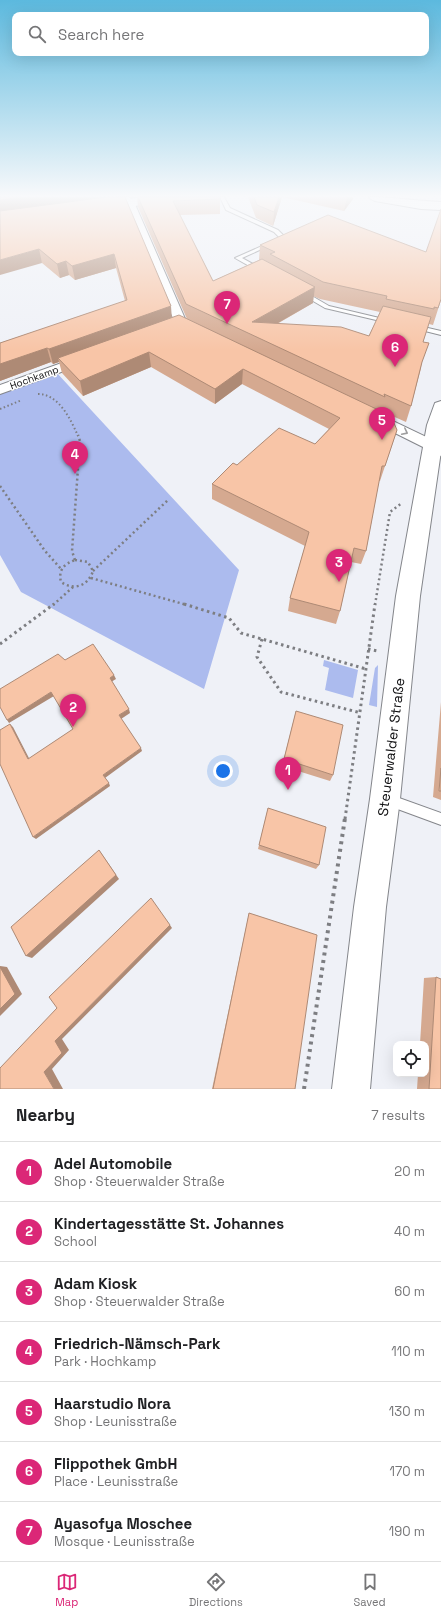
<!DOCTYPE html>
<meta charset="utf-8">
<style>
body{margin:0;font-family:"Space Grotesk",sans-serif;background:#f2f2f2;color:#202124}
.controls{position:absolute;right:12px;bottom:12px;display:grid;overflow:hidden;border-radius:8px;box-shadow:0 4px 16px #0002}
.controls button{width:36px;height:36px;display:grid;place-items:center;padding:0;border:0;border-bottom:1px solid #e0e0e0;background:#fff;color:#202124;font:20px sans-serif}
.you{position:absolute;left:223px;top:771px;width:14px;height:14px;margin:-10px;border:3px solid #fff;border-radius:50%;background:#1a73e8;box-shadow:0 0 0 6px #1a73e833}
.badge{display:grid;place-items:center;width:26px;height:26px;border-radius:50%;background:#db2777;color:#fff;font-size:13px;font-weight:700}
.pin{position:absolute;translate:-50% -33px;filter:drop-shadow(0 1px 2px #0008)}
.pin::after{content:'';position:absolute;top:21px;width:14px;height:12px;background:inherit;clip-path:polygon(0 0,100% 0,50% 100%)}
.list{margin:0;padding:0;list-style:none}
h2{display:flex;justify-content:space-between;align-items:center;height:52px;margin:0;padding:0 16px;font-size:17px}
h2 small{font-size:13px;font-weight:400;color:#757577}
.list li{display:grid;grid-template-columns:26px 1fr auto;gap:12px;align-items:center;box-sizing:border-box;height:60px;padding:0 16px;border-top:1px solid #e0e0e0}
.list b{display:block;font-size:15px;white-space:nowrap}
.list p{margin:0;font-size:13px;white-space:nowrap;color:#757577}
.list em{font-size:13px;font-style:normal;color:#757577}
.icon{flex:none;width:22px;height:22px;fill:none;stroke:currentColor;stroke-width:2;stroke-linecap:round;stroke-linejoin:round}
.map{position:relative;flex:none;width:441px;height:1089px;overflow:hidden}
.search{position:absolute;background:#fff;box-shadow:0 4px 16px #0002;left:12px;right:12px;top:12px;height:44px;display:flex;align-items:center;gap:10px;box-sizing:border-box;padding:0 14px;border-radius:8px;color:#757577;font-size:15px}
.sheet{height:472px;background:#fff}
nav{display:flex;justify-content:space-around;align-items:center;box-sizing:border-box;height:56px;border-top:1px solid #e0e0e0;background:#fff;font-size:11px;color:#757577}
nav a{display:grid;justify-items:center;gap:2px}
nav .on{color:#db2777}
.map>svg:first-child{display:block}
</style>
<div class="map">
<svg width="441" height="1089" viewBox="0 0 441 1089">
<rect width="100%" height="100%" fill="#eff1f7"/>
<path fill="#acbbee" d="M56 372 239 570 204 689 21 592 0 555V393Z
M324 660 358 670 353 698 325 690 329 668 323 666Z
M378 665 377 707 369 705 375 668Z"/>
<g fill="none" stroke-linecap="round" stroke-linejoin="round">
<g stroke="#84868b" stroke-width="2">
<path id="service" d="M220 197H224L230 208 278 230 286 238 242 258 262 269V271H258L235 258 280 238 274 232 226 210Z
M301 292H305L329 306 392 321 389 323 325 308 301 294Z
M415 325 441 331V335L413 328V326Z
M388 794 441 813V825L384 804 382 800 384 796Z"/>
</g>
<g stroke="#84868b" stroke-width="2">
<path id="minor" d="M118 197H129L134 202 186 321 201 327 202 330 201 333C193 335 180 329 175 323L125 203Z
M84 355 89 356 91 359 89 362 0 394V385Z
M374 412 441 444V456L369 420 367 417 369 414Z"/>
</g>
<g stroke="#84868b" stroke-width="2">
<path id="tertiary" d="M146 197H219L217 199 213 201 152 204 98 210 94 209 92 206 94 203 98 202Z
M369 197C394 197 416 201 441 202V210L421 209 375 201 371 199Z
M441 401V451L420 596 400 799 386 907 370 1089H332L354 907 370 799 396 596 427 425 435 403Z"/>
</g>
<path stroke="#7d7e82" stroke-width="2" stroke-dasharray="1.5 2.5" stroke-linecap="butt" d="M38 394C59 394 71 420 78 436
M0 409 22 400"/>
<path stroke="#7d7e82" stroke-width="2.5" stroke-dasharray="2 3" stroke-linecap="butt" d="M0 486 45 551 61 569
M75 560 72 551 80 441 78 435
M75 560 88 562 93 571C88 586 74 591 61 582 58 570 64 564 75 560Z
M93 571 168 500
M91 578 187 605
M53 605 73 587
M375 605 390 512 402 503"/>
<path stroke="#7d7e82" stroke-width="3" stroke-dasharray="2.5 3.5" stroke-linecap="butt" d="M184 604 229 618 241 633 366 669
M262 639 257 657 281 692 361 713
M0 644 54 604
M368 649 378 651
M345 819 375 604"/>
<path stroke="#7d7e82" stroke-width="4" stroke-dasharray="3 4.5" stroke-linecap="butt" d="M304 1089 345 818"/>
<use href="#service" fill="#fff" fill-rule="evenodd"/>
<use href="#minor" fill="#fff" fill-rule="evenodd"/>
<use href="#tertiary" fill="#fff" fill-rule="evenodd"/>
</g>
<path fill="#d5a990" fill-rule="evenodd" d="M0 197H125L172 318 187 319 138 207 137 197H220V214L180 215 213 281 259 260 260 245 441 300 433 325 429 324 423 342 421 368 411 406 406 422 381 411 397 430 380 481H379L366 551 361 564 351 562 340 611 336 624 288 611 290 598 305 546 212 499V484L237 465 315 444 329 429 242 384 215 404 151 367 83 396 62 373 59 362 53 364 51 362 0 381V343L125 301 116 268 75 280 69 275 60 278 42 263ZM313 296 320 299 380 312 369 336 277 324 313 303Z
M248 197H353V199L344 211 282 197 273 226 256 218Z
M441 702V800L433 797Z
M296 711 333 775 330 781 282 766Z
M268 808 319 865 316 869 258 849Z
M249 913 295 1089H212L248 918Z
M436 977 441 1089H417L418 1074H426V1044H420L424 978Z"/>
<path fill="#ae8a75" d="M20 197H117L0 213V200Z
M279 197H282L273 226 274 212Z
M347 197H353V199L344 211Z
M39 249 42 263 0 275V260Z
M114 254 116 268 75 280 72 266Z
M66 261 69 275 60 278 57 264Z
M315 287 313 303 255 336 252 322Z
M171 306 172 320 58 358 59 362 53 364 49 349Z
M47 348 51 362 0 381V364Z
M149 352 151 367 83 396 80 381Z
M243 369 242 384 215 404V389Z
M114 675 116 679 111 682 110 678Z
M51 692 54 696 9 723 7 720Z
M129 709 130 713 121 719 119 715Z
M10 724 13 727 31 762 28 759Z
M141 748 142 751 105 778 103 775Z
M109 783 110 786 36 839 33 837Z
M99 850 119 879 32 958 26 956Z
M170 925 172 928 62 1039 69 1050 52 1069 63 1089H54L44 1072 55 1041Z
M0 966 7 967 22 994 0 1016Z"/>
<path fill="#f8c5a7" stroke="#ae8a75" d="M0 197H20L0 200Z
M106 197H125L171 306 49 349 47 348 0 364V343L127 300 114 254 72 266 66 261 57 264 39 249 0 260V211Z
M138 197H220V199L173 201 213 281 262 259 315 287 252 322 341 327 369 336 383 306 431 317 423 342 429 343 422 362 411 406 384 394 385 397 186 304Z
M254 197H279L274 212 257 205Z
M441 209V299L438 308 434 307V309L386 299 387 296 323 282 270 254 275 252 260 245 328 215 426 252Z
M179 315 391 416 397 430 385 466H382L366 551 354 548 340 611 290 598 309 532 212 484 233 463 237 465 279 428 315 444 340 418 243 369 215 389 149 352 80 381 58 358Z
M93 644 114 675 110 678 129 709 119 715 141 748 103 775 109 783 33 837 0 764V730L10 724 28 759 73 729 51 692 7 720 0 707V689L58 654 65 660Z
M296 711 343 725 333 775 284 759Z
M441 768V791H439Z
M268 808 326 827 319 865 259 845Z
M99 850 116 875 26 956 11 927Z
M151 898 170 925 55 1041 62 1053 44 1072 54 1089H0V1068L57 1008 49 997Z
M249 913 317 935 295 1089H213Z
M0 967 15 994 0 1009Z
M436 977 441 979V1089H429Z"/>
<defs><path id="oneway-chevron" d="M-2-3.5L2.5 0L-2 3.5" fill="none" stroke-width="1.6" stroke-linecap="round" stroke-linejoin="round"/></defs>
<use stroke="#9e9e9f" href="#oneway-chevron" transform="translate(405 432) rotate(27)"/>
<linearGradient id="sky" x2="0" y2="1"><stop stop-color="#5cb9de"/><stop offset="0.56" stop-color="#f8f9fb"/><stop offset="1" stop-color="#f8f9fb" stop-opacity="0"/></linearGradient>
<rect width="441" height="350" fill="url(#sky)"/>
<g text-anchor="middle" stroke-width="3" stroke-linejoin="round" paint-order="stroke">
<g font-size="10" fill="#0c0c0e" stroke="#fff">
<text transform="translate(34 377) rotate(-20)" y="4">Hochkamp</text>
</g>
<g font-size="14" fill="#0c0c0e" stroke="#fff">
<text transform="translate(391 747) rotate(-83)" y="5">Steuerwalder Straße</text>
</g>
</g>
</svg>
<div class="controls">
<button><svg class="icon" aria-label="locate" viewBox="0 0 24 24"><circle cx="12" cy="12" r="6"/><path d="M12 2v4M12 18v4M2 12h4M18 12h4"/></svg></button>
</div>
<div class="you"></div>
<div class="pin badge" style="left:288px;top:790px">1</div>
<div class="pin badge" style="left:73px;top:727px">2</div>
<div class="pin badge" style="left:339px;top:582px">3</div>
<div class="pin badge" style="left:75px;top:474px">4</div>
<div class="pin badge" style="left:382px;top:440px">5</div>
<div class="pin badge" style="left:395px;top:367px">6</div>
<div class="pin badge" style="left:227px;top:324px">7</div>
<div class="search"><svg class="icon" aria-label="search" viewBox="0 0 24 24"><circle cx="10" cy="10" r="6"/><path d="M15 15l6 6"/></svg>Search here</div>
</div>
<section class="sheet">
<h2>Nearby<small>7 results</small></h2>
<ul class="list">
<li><span class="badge">1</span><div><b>Adel Automobile</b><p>Shop · Steuerwalder Straße</p></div><em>20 m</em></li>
<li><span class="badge">2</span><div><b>Kindertagesstätte St. Johannes</b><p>School</p></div><em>40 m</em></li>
<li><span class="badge">3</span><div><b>Adam Kiosk</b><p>Shop · Steuerwalder Straße</p></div><em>60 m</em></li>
<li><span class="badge">4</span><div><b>Friedrich-Nämsch-Park</b><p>Park · Hochkamp</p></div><em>110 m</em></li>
<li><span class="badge">5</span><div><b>Haarstudio Nora</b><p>Shop · Leunisstraße</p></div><em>130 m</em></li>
<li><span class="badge">6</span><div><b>Flippothek GmbH</b><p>Place · Leunisstraße</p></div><em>170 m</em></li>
<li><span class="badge">7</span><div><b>Ayasofya Moschee</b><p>Mosque · Leunisstraße</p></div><em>190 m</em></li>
</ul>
</section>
<nav>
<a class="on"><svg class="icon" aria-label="map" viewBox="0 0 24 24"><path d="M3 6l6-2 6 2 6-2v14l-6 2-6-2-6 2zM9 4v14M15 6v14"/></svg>Map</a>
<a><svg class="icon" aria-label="directions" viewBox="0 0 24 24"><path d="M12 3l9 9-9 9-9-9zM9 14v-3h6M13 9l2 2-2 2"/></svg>Directions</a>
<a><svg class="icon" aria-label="saved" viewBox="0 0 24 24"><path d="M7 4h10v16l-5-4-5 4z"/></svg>Saved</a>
</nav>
